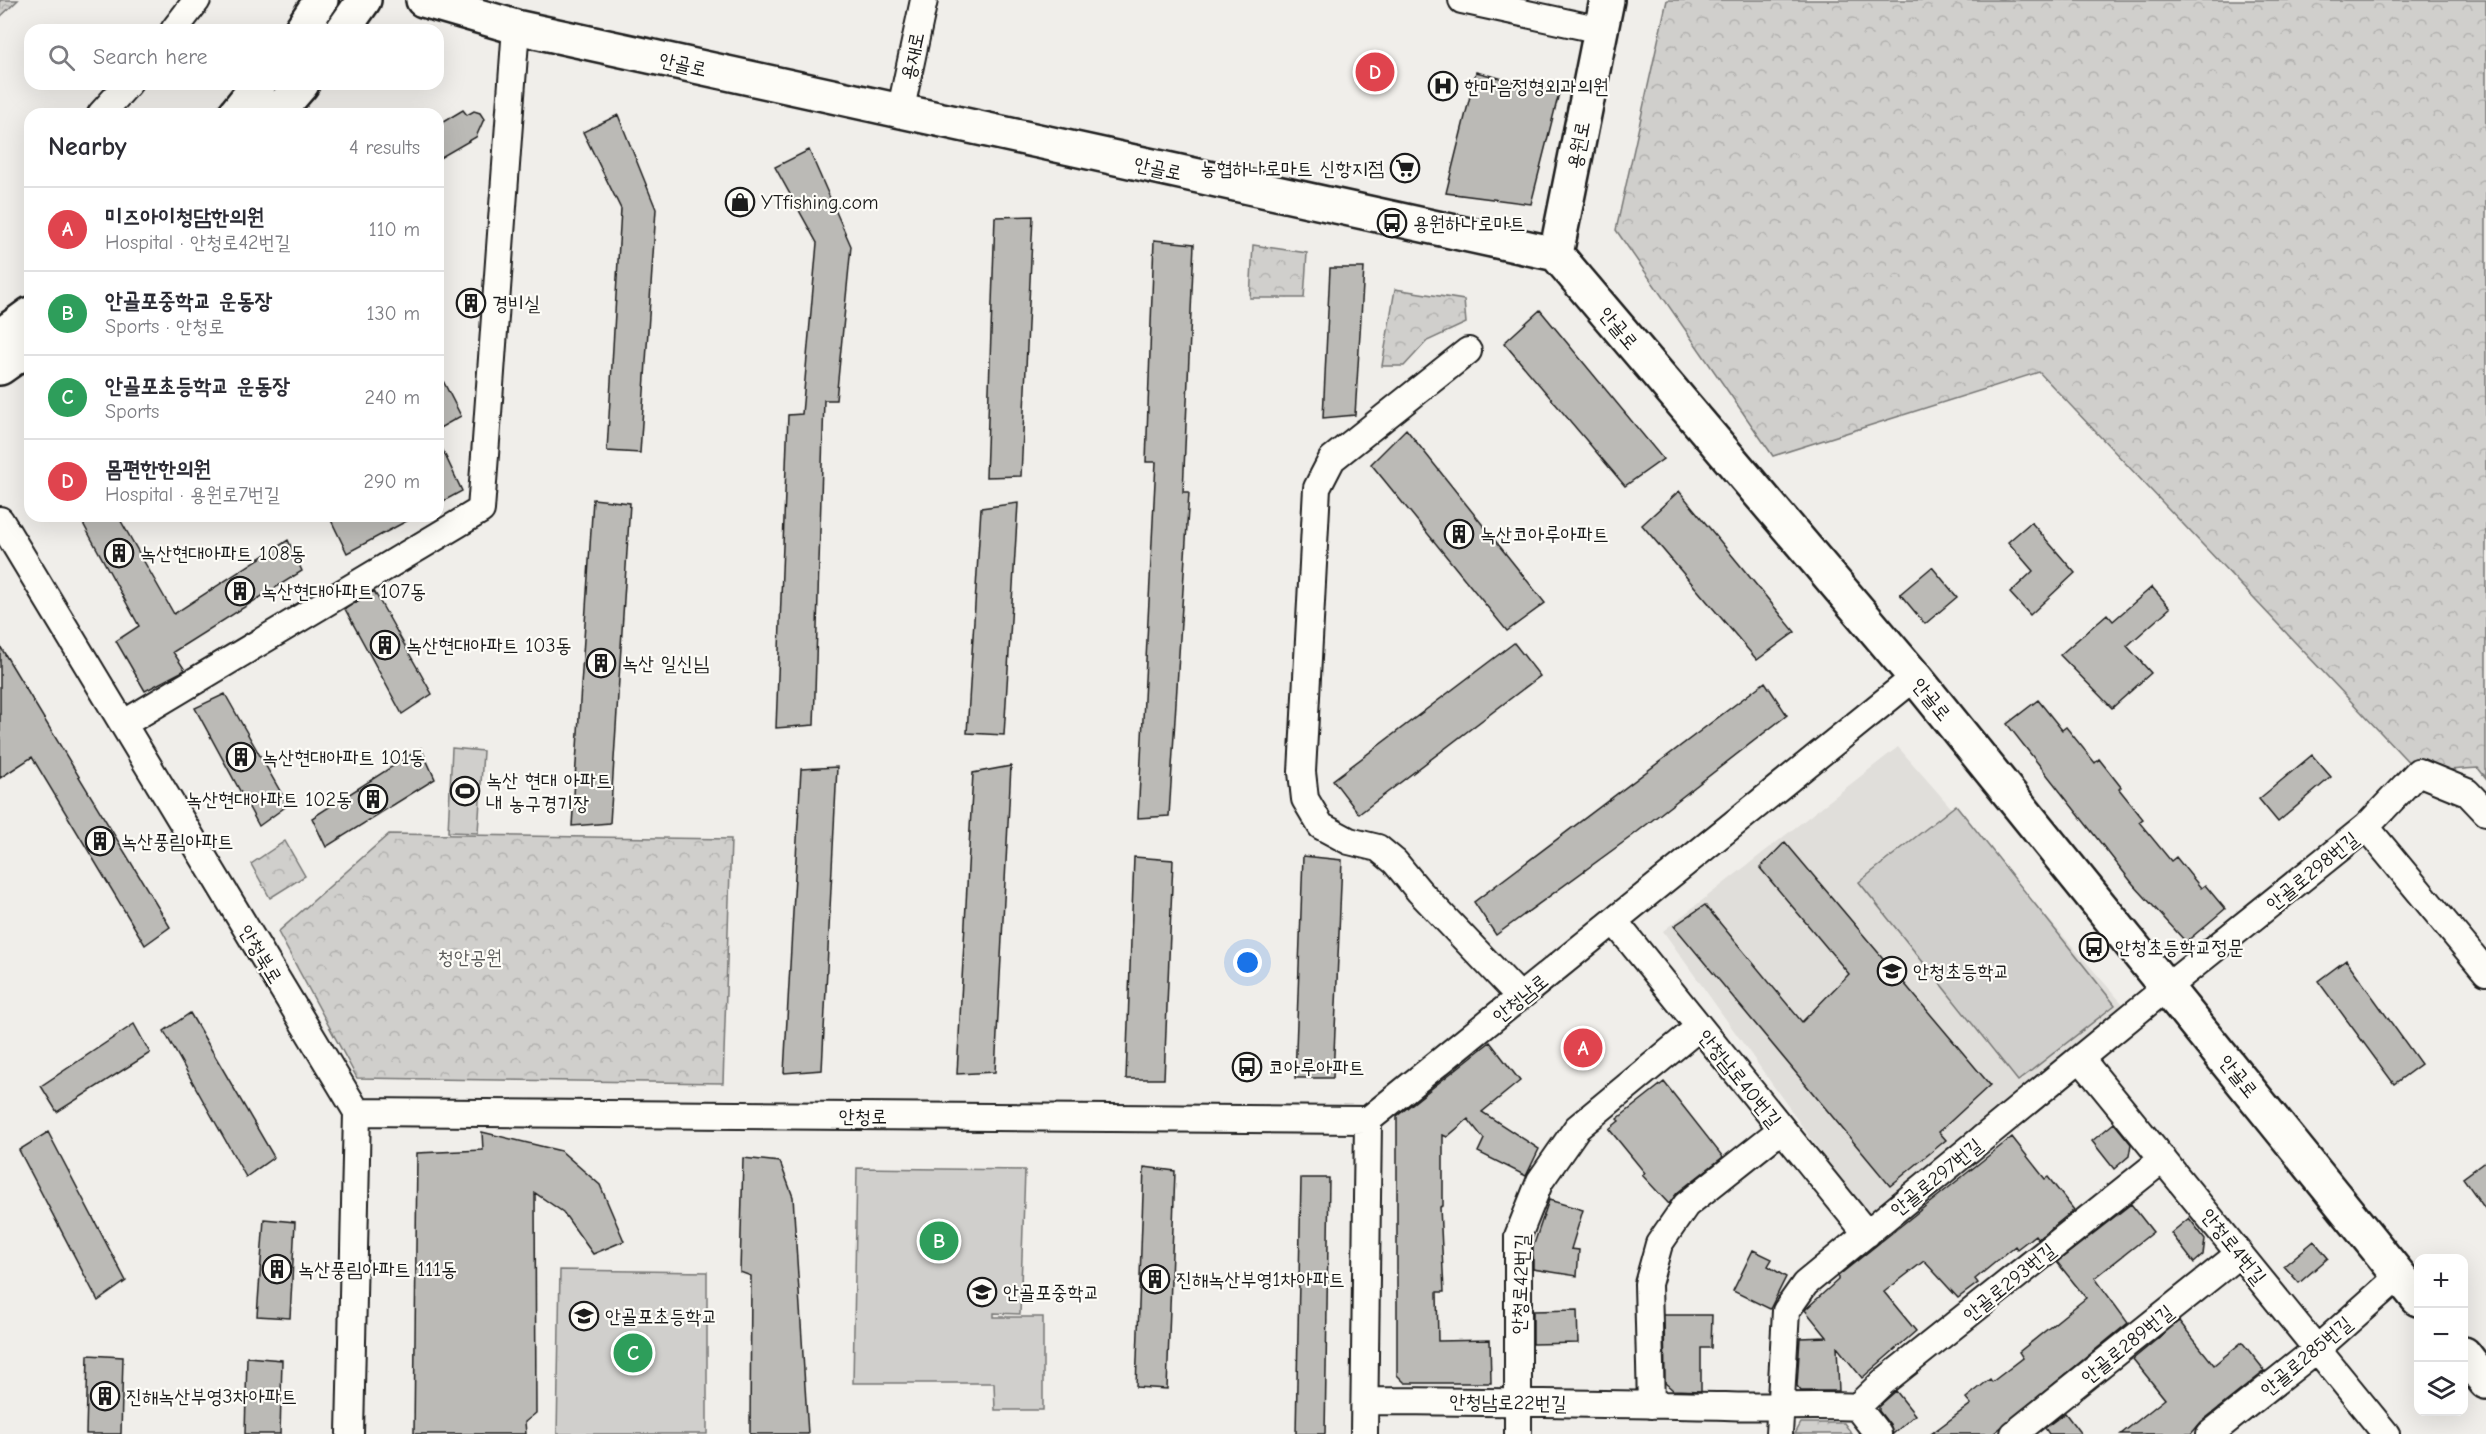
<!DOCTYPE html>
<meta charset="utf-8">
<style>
body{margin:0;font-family:"Comic Neue","Poor Story",sans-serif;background:#f2f2f3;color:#2b2b33}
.controls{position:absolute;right:18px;bottom:18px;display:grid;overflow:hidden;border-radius:12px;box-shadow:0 6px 24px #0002}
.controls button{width:54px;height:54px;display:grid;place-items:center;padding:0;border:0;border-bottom:2px solid #e1e1e2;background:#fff;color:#2b2b33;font:30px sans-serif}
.you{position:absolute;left:1248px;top:963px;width:21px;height:21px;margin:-15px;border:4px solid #fff;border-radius:50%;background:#1a73e8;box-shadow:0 0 0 9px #1a73e833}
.badge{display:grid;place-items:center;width:39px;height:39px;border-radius:50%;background:#1c1c1c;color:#fff;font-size:20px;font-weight:700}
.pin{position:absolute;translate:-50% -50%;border:3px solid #fff;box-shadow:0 2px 6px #0006}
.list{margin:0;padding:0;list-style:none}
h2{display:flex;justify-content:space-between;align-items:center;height:78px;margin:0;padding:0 24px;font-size:26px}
h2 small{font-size:20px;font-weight:400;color:#7c7c81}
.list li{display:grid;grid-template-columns:39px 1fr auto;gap:18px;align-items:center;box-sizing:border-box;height:84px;padding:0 24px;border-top:2px solid #e1e1e2}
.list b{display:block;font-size:22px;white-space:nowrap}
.list p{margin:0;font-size:20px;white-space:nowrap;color:#7c7c81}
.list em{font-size:20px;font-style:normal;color:#7c7c81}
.icon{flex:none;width:33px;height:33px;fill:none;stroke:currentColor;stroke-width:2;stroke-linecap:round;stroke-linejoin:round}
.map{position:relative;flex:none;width:2486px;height:1434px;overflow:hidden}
.search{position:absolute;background:#fff;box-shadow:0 6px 24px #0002;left:24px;top:24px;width:420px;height:66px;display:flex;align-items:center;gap:15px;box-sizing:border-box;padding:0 21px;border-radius:18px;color:#7c7c81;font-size:22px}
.panel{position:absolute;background:#fff;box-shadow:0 6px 24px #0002;left:24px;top:108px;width:420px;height:414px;border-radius:18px}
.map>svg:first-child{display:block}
</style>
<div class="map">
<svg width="2486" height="1434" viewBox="0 0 2486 1434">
<defs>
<pattern id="forest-crowns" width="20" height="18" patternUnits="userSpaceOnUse" patternTransform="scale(1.5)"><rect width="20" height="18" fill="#d0cfcc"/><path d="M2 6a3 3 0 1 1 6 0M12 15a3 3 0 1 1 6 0" fill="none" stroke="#b2b1af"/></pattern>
</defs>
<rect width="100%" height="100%" fill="#f0eeea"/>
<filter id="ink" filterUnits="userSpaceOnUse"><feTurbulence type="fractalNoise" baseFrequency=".0167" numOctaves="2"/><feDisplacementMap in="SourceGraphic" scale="12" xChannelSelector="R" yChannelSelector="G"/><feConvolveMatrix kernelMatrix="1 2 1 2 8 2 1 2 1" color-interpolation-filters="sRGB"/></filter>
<g filter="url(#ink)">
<path fill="#e0deda" d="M1898 747 2128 1010 1871 1223 1663 931Z"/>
<path fill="#d0cfcc" stroke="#767674" stroke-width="1.5" d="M452 748 483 751 478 833 448 832Z
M1956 805 2115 1005 2018 1081 1859 882Z
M857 1168 1025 1170 1020 1314 994 1313V1317H1043V1410H995L994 1383H853Z
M560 1270 707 1272V1434H557Z"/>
<path fill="url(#forest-crowns)" stroke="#767674" stroke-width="1.5" d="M0 0H18L0 17Z
M1667 0H2486V778L2478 768 2418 772 2039 372 1773 456 1616 230Z
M1253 245 1307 253 1304 298H1250Z
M1395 289 1464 300 1466 323 1427 341 1404 366H1382Z
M389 834 731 839 723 1083 357 1078 278 932Z
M285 841 305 876 270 898 251 864Z
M1801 1423H1844L1852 1434H1795Z"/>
<path fill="#bbbab6" stroke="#1c1c1c" stroke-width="1.5" d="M1476 72 1559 93 1531 204 1446 193Z
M463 110 467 115 474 111 480 113 484 119 476 137 438 159V125Z
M618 115 656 209 640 453 607 451 621 209 583 132Z
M809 150 851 246 836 400H824L814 725 776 728 788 415 802 414 817 243 775 167Z
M1033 216 1021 476 986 477 995 217Z
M1154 240 1194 244 1183 492H1189L1169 816 1138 818 1156 462H1146Z
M1330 268H1364L1355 415 1323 418Z
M1540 310 1663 459 1625 486 1504 343Z
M438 371 461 416 438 429Z
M1406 429 1545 603 1507 631 1371 464Z
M438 440 462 491 438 504Z
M1679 491 1795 632 1757 660 1642 525Z
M593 499 630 503 610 823 572 826Z
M1018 503 1004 735 967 733 981 508Z
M79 516H118L174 614 288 540 302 571 173 652 185 670 145 691 116 641 139 626Z
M329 516H416L347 553Z
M2031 522 2075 573 2030 615 2010 593 2033 571 2008 542Z
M1932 567 1957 597 1925 624 1900 594Z
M2152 587 2170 608 2127 646 2151 673 2112 708 2060 655 2107 614 2113 621Z
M374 591 432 694 402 714 345 609Z
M1514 643 1540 676 1359 814 1333 780Z
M0 646 170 927 145 945 32 757 0 778Z
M1765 682 1787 715 1632 836 1496 935 1474 902Z
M225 694 288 805 259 826 195 708Z
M2038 700 2062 730 2066 727 2095 763 2099 759 2121 787 2119 789 2143 819 2139 822 2171 861 2176 857 2201 888 2205 885 2225 909 2186 942 2133 884 2007 724Z
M421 748 435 779 326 847 312 818Z
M2312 755 2331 777 2278 822 2259 799Z
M1011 766 995 1072 957 1074 973 773Z
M837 767 822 1070 784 1073 801 769Z
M1785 842 1990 1085 1939 1132 1946 1140 1890 1186 1674 926 1705 905 1802 1022 1849 974 1760 868Z
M1303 856 1342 860 1333 1078H1295Z
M1134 857 1173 860 1164 1079H1126Z
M2346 960 2421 1064 2394 1084 2318 981Z
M190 1013 274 1157 246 1177 164 1031Z
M134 1024 150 1053 57 1112 41 1086Z
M1490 1042 1520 1081 1482 1112 1539 1149 1526 1176 1478 1152 1484 1139 1468 1119 1447 1137 1443 1135V1206L1440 1207 1444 1292H1437L1438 1341 1490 1340 1491 1383H1405L1397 1375V1116Z
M1664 1082 1723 1157 1677 1193 1669 1204 1642 1175 1645 1173 1609 1129 1619 1121 1617 1119Z
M2114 1123 2131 1144 2129 1156 2114 1169 2092 1141Z
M48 1132 126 1281 98 1301 19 1150Z
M482 1132 561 1151 600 1185 624 1241 593 1254 563 1212 535 1193 536 1413 525 1422 526 1434H414L417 1153 483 1150Z
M2012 1137 2045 1179 2048 1177 2074 1210 2038 1239 2035 1235 2017 1249 2015 1246 1975 1279 1978 1283 1958 1298 1924 1261 1884 1292 1916 1331 1862 1378 1837 1347 1839 1391H1801L1797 1386 1800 1338 1827 1337 1805 1310 1807 1308 1838 1280V1276Z
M743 1158 780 1162 793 1197 808 1434H750L751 1276 740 1272Z
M2486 1161V1210L2463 1178Z
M1144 1167 1175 1171 1167 1389 1136 1387Z
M1301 1178H1329L1325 1434H1296Z
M1549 1200 1583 1210 1571 1249 1579 1250 1577 1276 1533 1269V1247Z
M2131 1204 2153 1232 2095 1278 2128 1323 1993 1434H1931L1971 1404 1966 1398 1990 1379 1992 1382 2023 1358 2019 1352 2086 1298 2057 1262Z
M2189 1218 2205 1239 2203 1255 2194 1263 2171 1233Z
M264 1219 295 1222 290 1318 257 1316Z
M2314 1241 2328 1258 2299 1283 2284 1266Z
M1753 1250 1772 1259 1768 1266 1786 1277 1770 1309 1733 1291Z
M1577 1310 1578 1343 1533 1344V1311Z
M1664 1315H1712L1711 1348H1701V1391L1673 1390 1665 1383Z
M2179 1321 2214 1365 2242 1342 2265 1371 2201 1422 2191 1434H2121L2165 1399 2133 1359Z
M88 1355 123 1357 121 1434H86Z
M247 1357 282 1360 280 1434H245Z
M1896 1391 1915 1415 1893 1434 1890 1425 1879 1411V1406Z
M2065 1413 2081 1434H2049L2045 1428Z"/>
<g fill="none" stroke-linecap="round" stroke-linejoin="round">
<g stroke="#1c1c1c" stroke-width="30">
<path id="minor" d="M1462 0 1601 30
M174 30 197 0
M900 113 924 0
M101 114 128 84
M1468 351 1332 459 1317 488 1302 772 1305 799 1321 826 1349 841 1378 848 1395 862 1419 891 1520 997
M0 520 357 1112 350 1434
M123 724 481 510 516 27
M2366 827 2486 972
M1614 921 1867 1234
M2081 1059 2386 1434
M357 1112 1368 1120
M1365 1401C1485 1401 1605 1404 1725 1406 1769 1408 1813 1404 1857 1407L1878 1434
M1651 1405 1648 1284 1659 1244 1686 1205 1782 1129
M1857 1407 1882 1383 2163 1159
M1364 1434 1368 1120 1915 677
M1518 1434V1236L1540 1181 1577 1128 1699 1027
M1779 1434 1786 1311 1805 1284 2167 987 2366 827 2418 772 2467 792 2486 812
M2014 1434 2239 1254
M2210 1434 2317 1349 2399 1276"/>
</g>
<g stroke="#1c1c1c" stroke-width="38">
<path id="major" d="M423 0 516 27 1556 254 1915 677 2418 1299
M301 30 321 0
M343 30 364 0
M235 114 259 84
M276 114 302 84
M1556 254 1607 0
M0 336 30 314
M0 368 30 347
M2464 1354 2486 1382"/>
</g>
<use href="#minor" stroke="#fdfcf7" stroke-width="26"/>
<use href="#major" stroke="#fdfcf7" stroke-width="33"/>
</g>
</g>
<defs>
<g id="hospital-ring" transform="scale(1.5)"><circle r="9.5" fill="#fdfcf7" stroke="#1c1c1c" stroke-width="1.5"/><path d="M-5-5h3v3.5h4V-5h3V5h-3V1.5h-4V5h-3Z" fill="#1c1c1c"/></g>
<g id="supermarket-ring" transform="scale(1.5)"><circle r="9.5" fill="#fdfcf7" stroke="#1c1c1c" stroke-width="1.5"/><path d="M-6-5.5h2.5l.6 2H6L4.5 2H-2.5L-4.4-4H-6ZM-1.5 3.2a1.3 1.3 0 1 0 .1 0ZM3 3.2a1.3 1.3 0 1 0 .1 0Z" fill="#1c1c1c"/></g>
<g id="shop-ring" transform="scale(1.5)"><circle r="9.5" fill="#fdfcf7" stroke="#1c1c1c" stroke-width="1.5"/><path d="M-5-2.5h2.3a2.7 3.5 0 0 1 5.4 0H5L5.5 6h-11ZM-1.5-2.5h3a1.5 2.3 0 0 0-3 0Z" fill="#1c1c1c"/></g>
<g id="bus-ring" transform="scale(1.5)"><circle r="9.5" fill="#fdfcf7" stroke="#1c1c1c" stroke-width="1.5"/><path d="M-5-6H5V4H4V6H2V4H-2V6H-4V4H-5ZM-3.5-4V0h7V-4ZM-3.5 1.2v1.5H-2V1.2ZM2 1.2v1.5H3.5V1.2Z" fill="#1c1c1c"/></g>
<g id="building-ring" transform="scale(1.5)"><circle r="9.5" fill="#fdfcf7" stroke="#1c1c1c" stroke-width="1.5"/><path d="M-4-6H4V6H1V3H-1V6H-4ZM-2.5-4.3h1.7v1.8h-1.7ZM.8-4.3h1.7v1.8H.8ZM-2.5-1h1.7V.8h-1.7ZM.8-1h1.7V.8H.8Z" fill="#1c1c1c"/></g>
<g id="stadium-ring" transform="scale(1.5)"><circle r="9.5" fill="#fdfcf7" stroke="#1c1c1c" stroke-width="1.5"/><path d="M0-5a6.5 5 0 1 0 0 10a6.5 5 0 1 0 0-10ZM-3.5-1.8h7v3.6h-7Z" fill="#1c1c1c"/></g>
<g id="school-ring" transform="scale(1.5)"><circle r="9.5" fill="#fdfcf7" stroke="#1c1c1c" stroke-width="1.5"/><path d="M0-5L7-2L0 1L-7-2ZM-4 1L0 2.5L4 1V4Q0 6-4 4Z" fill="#1c1c1c"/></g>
</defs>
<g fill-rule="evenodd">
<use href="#hospital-ring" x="1443" y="86"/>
<use href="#supermarket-ring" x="1405" y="168"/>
<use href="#shop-ring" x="740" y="202"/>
<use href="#bus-ring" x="1392" y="223"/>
<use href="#building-ring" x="471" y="303"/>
<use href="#building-ring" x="1459" y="534"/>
<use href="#building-ring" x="119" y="553"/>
<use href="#building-ring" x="240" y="591"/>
<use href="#building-ring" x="385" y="645"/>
<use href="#building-ring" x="601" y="663"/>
<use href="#building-ring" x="241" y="757"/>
<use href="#stadium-ring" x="465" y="791"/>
<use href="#building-ring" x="373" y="799"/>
<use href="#building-ring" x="100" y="841"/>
<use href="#bus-ring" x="2094" y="947"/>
<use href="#school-ring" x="1892" y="971"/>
<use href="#bus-ring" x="1247" y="1067"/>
<use href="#building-ring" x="277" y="1269"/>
<use href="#building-ring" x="1155" y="1279"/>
<use href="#school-ring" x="982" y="1292"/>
<use href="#school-ring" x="584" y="1316"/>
<use href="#building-ring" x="105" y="1396"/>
</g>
<g text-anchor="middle" stroke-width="4.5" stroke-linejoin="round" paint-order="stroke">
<g font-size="20" fill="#1c1c1c" stroke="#fdfcf7">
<text transform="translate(912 56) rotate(-78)" y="7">용재로</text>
<text transform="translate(683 64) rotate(13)" y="7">안골로</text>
<text transform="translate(1578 145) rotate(-79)" y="7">용원로</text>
<text transform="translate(1158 168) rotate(12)" y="7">안골로</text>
<text transform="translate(1619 328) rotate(50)" y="7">안골로</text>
<text transform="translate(1932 699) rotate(51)" y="7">안골로</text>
<text transform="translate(2312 871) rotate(-39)" y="7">안골로298번길</text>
<text transform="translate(261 954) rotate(59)" y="7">안청북로</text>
<text transform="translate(1520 998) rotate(-39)" y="7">안청남로</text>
<text transform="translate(2239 1076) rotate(51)" y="7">안골로</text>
<text transform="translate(1740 1078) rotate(51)" y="7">안청남로40번길</text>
<text x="863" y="1123">안청로</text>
<text transform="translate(1936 1177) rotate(-39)" y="7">안골로297번길</text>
<text transform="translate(2234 1246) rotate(51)" y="7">안청로4번길</text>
<text transform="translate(2009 1282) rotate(-39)" y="7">안골로293번길</text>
<text transform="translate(1520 1284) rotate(-88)" y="7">안청로42번길</text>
<text transform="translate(2127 1344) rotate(-39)" y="7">안골로289번길</text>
<text transform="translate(2306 1356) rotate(-40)" y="7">안골로285번길</text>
<text transform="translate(1508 1402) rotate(1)" y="7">안청남로22번길</text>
</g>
<g font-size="20" fill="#1c1c1c" stroke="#fdfcf7" text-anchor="start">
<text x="1464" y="93">한마음정형외과의원</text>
<text x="1384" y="175" text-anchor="end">농협하나로마트 신항지점</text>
<text x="761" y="209">YTfishing.com</text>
<text x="1413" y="230">용원하나로마트</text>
<text x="492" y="310">경비실</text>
<text x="1480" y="541">녹산코아루아파트</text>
<text x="140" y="560">녹산현대아파트 108동</text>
<text x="261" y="598">녹산현대아파트 107동</text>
<text x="406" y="652">녹산현대아파트 103동</text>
<text x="622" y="670">녹산 일신님</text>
<text x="262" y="764">녹산현대아파트 101동</text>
<text x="486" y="787">녹산 현대 아파트<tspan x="486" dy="23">내 농구경기장</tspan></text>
<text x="352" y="806" text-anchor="end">녹산현대아파트 102동</text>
<text x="121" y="848">녹산풍림아파트</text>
<text x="2115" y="954">안청초등학교정문</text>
<text x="1913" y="978">안청초등학교</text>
<text x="1268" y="1074">코아루아파트</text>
<text x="298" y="1276">녹산풍림아파트 111동</text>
<text x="1176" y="1286">진해녹산부영1차아파트</text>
<text x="1003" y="1299">안골포중학교</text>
<text x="605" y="1323">안골포초등학교</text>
<text x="126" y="1403">진해녹산부영3차아파트</text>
</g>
<g font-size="20" fill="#5b5b5a" stroke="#fdfcf7">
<text x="470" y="964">청안공원</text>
</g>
</g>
</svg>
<div class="controls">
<button>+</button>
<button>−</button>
<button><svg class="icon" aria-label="layers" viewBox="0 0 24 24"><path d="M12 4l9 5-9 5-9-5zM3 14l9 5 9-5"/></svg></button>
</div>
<div class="you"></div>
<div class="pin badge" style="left:1583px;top:1048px;background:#e0444e">A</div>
<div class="pin badge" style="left:939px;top:1241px;background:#2e9e5b">B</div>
<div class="pin badge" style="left:633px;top:1353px;background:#2e9e5b">C</div>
<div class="pin badge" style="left:1375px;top:72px;background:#e0444e">D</div>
<div class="search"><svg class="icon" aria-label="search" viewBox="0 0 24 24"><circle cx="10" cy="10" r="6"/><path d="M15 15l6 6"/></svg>Search here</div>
<section class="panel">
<h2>Nearby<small>4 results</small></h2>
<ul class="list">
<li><span class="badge" style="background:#e0444e">A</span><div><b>미즈아이청담한의원</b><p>Hospital · 안청로42번길</p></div><em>110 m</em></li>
<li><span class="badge" style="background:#2e9e5b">B</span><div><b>안골포중학교 운동장</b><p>Sports · 안청로</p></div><em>130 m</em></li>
<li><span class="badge" style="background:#2e9e5b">C</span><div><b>안골포초등학교 운동장</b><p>Sports</p></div><em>240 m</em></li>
<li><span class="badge" style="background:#e0444e">D</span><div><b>몸편한한의원</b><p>Hospital · 용원로7번길</p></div><em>290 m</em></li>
</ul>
</section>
</div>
